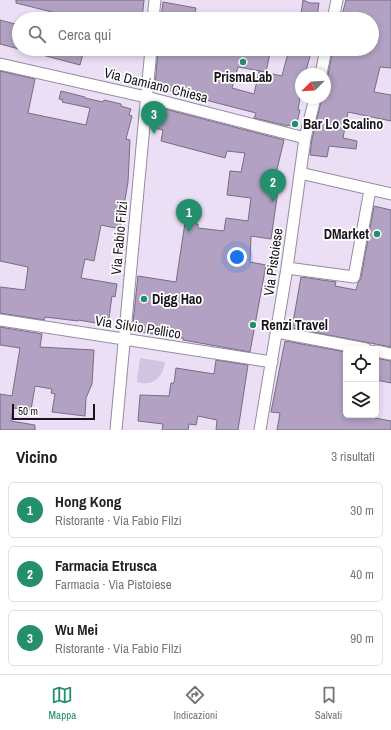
<!DOCTYPE html>
<html lang="it">
<meta charset="utf-8">
<style>
body{margin:0;font-family:"Archivo Narrow",sans-serif;background:#f6f6f6;color:#222}
.controls{position:absolute;right:12px;bottom:12px;display:grid;overflow:hidden;border-radius:6px;box-shadow:0 2px 6px #0003}
.controls button{width:36px;height:36px;display:grid;place-items:center;padding:0;border:0;border-bottom:1px solid #e0e0e0;background:#fff;color:#222;font:20px sans-serif}
.compass{position:absolute;left:295px;top:68px;width:36px;height:36px;border-radius:50%;background:#fff;box-shadow:0 2px 6px #0003;rotate:246deg}
.scale{position:absolute;left:12px;bottom:10px;width:83px;box-sizing:border-box;padding-left:4px;border:2px solid #18141c;border-top:0;font-size:11px;line-height:14px;white-space:nowrap;color:#18141c;-webkit-text-stroke:3px #fff;paint-order:stroke}
.you{position:absolute;left:237px;top:257px;width:14px;height:14px;margin:-10px;border:3px solid #fff;border-radius:50%;background:#1a73e8;box-shadow:0 0 0 6px #1a73e833}
.badge{display:grid;place-items:center;width:26px;height:26px;border-radius:50%;background:#248f6d;color:#fff;font-size:13px;font-weight:700}
.pin{position:absolute;translate:-50% -33px;filter:drop-shadow(0 1px 2px #0008)}
.pin::after{content:'';position:absolute;top:21px;width:14px;height:12px;background:inherit;clip-path:polygon(0 0,100% 0,50% 100%)}
.list{margin:0;padding:0;list-style:none}
h2{display:flex;justify-content:space-between;align-items:center;height:52px;margin:0;padding:0 16px;font-size:17px}
h2 small{font-size:13px;font-weight:400;color:#767676}
.list li{display:grid;grid-template-columns:26px 1fr auto;gap:12px;align-items:center;box-sizing:border-box;height:56px;margin:0 8px 8px;padding:0 8px;border:1px solid #e0e0e0;border-radius:6px}
.list b{display:block;font-size:15px;white-space:nowrap}
.list p{margin:0;font-size:13px;white-space:nowrap;color:#767676}
.list em{font-size:13px;font-style:normal;color:#767676}
.icon{flex:none;width:22px;height:22px;fill:none;stroke:currentColor;stroke-width:2;stroke-linecap:round;stroke-linejoin:round}
.map{position:relative;flex:none;width:391px;height:430px;overflow:hidden}
.search{position:absolute;background:#fff;box-shadow:0 2px 6px #0003;left:12px;right:12px;top:12px;height:44px;display:flex;align-items:center;gap:10px;box-sizing:border-box;padding:0 14px;border-radius:22px;color:#767676;font-size:15px}
.sheet{height:244px;background:#fff}
nav{display:flex;justify-content:space-around;align-items:center;box-sizing:border-box;height:56px;border-top:1px solid #e0e0e0;background:#fff;font-size:11px;color:#767676}
nav a{display:grid;justify-items:center;gap:2px}
nav .on{color:#248f6d}
.map>svg:first-child{display:block}
</style>
<div class="map">
<svg width="391" height="430" viewBox="0 0 391 430">
<rect width="100%" height="100%" fill="#ebdff6"/>
<path fill="#d2c3e0" d="M140 358 165 362C163 377 153 387 137 382Z"/>
<path fill="#b2a1c2" stroke="#776d81" d="M16 0H144L142 19H80L16 3Z
M303 0 310 3H319L317 17 301 14Z
M346 0H391V68L380 67 374 92 391 95V121L348 112 343 138 357 141 356 149 329 146 327 157 310 155 312 139 322 98H325V81L328 75 333 49H372V19H341Z
M163 2 196 8 194 19H161Z
M0 20 19 25V49L0 44Z
M31 49H84L80 65 31 52Z
M158 49H253L270 53 266 72 238 67 232 88 254 94 259 71 282 76 289 49H312L305 74H301V92L298 110H300L296 127 288 125V126L254 118 256 113 155 87Z
M0 71 35 79 28 113 86 125 90 108 62 102 63 100 59 99 61 91 85 97V98L103 102 104 100 121 104V106L131 109 129 115 132 116 126 139 130 140 128 182 120 229 101 225 94 261 85 259 81 278 117 284 115 297 112 296 108 325 78 320V321L45 317 44 320 0 313V287L25 290 28 267 0 261Z
M153 106 284 140 274 182 279 183 271 239 251 236 250 262 266 265 250 352 183 340V338L132 331 138 276 176 282 185 223 193 216 196 224H198V228L224 231 226 218 248 221 251 198 227 195 230 171 241 172 245 153 227 151 225 158 161 141 163 130 151 127Z
M374 206 391 210V347L292 328 301 277 336 282 335 286 356 290 358 283 361 278Z
M0 327 42 334 40 347 94 350 92 384 86 398 85 416 52 412 55 394 51 393 52 389 35 386 31 410 13 408 11 421 35 425V430H0V394L12 396 20 348 0 345Z
M285 341 346 352V415H376L375 418 391 421V430H277L280 413 271 412Z
M376 358 391 361V383L376 380Z
M216 360 248 365 238 430H216L217 420 198 416 196 425 189 424 188 430H162L163 424 138 421 140 395 169 396 171 383H174L176 368 214 374Z"/>
<g fill="none" stroke-linecap="round" stroke-linejoin="round">
<g stroke="#968ba0" stroke-width="13">
<path id="minor" d="M153 19 155 0
M333 19 337 0
M0 64 146 97 305 138
M321 74 326 49
M300 173 391 194
M287 268 354 277 370 190
M0 320 272 362
M277 332 366 349
M376 351 391 354
M116 430 151 49
M260 430 287 268 305 138 315 98"/>
</g>
<use href="#minor" stroke="#fff" stroke-width="11"/>
</g>
<g fill="#248f6d" stroke="#fff" stroke-width="1.5">
<circle cx="243" cy="62" r="4"/>
<circle cx="295" cy="124" r="4"/>
<circle cx="377" cy="234" r="4"/>
<circle cx="144" cy="299" r="4"/>
<circle cx="253" cy="325" r="4"/>
</g>
<g text-anchor="middle" stroke-width="3.5" stroke-linejoin="round" paint-order="stroke">
<g font-size="14" font-weight="bold" fill="#18141c" stroke="#fff" text-anchor="start">
<text x="243" y="82" text-anchor="middle">PrismaLab</text>
<text x="303" y="129">Bar Lo Scalino</text>
<text x="369" y="239" text-anchor="end">DMarket</text>
<text x="152" y="304">Digg Hao</text>
<text x="261" y="330">Renzi Travel</text>
</g>
<g font-size="14" fill="#18141c" stroke="#fff">
<text transform="translate(156 85) rotate(14)" y="5">Via Damiano Chiesa</text>
<text transform="translate(119 238) rotate(-85)" y="5">Via Fabio Filzi</text>
<text transform="translate(273 262) rotate(-82)" y="5">Via Pistoiese</text>
<text transform="translate(138 327) rotate(9)" y="5">Via Silvio Pellico</text>
</g>
</g>
</svg>
<div class="controls">
<button><svg class="icon" aria-label="locate" viewBox="0 0 24 24"><circle cx="12" cy="12" r="6"/><path d="M12 2v4M12 18v4M2 12h4M18 12h4"/></svg></button>
<button><svg class="icon" aria-label="layers" viewBox="0 0 24 24"><path d="M12 4l9 5-9 5-9-5zM3 14l9 5 9-5"/></svg></button>
</div>
<svg class="compass" viewBox="-18 -18 36 36"><path d="M0-13l5 13h-10z" fill="#e53935"/><path d="M0 13l5-13h-10z" fill="#767676"/></svg>
<div class="scale">50 m</div>
<div class="you"></div>
<div class="pin badge" style="left:189px;top:232px">1</div>
<div class="pin badge" style="left:273px;top:202px">2</div>
<div class="pin badge" style="left:154px;top:134px">3</div>
<div class="search"><svg class="icon" aria-label="search" viewBox="0 0 24 24"><circle cx="10" cy="10" r="6"/><path d="M15 15l6 6"/></svg>Cerca qui</div>
</div>
<section class="sheet">
<h2>Vicino<small>3 risultati</small></h2>
<ul class="list">
<li><span class="badge">1</span><div><b>Hong Kong</b><p>Ristorante · Via Fabio Filzi</p></div><em>30 m</em></li>
<li><span class="badge">2</span><div><b>Farmacia Etrusca</b><p>Farmacia · Via Pistoiese</p></div><em>40 m</em></li>
<li><span class="badge">3</span><div><b>Wu Mei</b><p>Ristorante · Via Fabio Filzi</p></div><em>90 m</em></li>
</ul>
</section>
<nav>
<a class="on"><svg class="icon" aria-label="map" viewBox="0 0 24 24"><path d="M3 6l6-2 6 2 6-2v14l-6 2-6-2-6 2zM9 4v14M15 6v14"/></svg>Mappa</a>
<a><svg class="icon" aria-label="directions" viewBox="0 0 24 24"><path d="M12 3l9 9-9 9-9-9zM9 14v-3h6M13 9l2 2-2 2"/></svg>Indicazioni</a>
<a><svg class="icon" aria-label="saved" viewBox="0 0 24 24"><path d="M7 4h10v16l-5-4-5 4z"/></svg>Salvati</a>
</nav>
